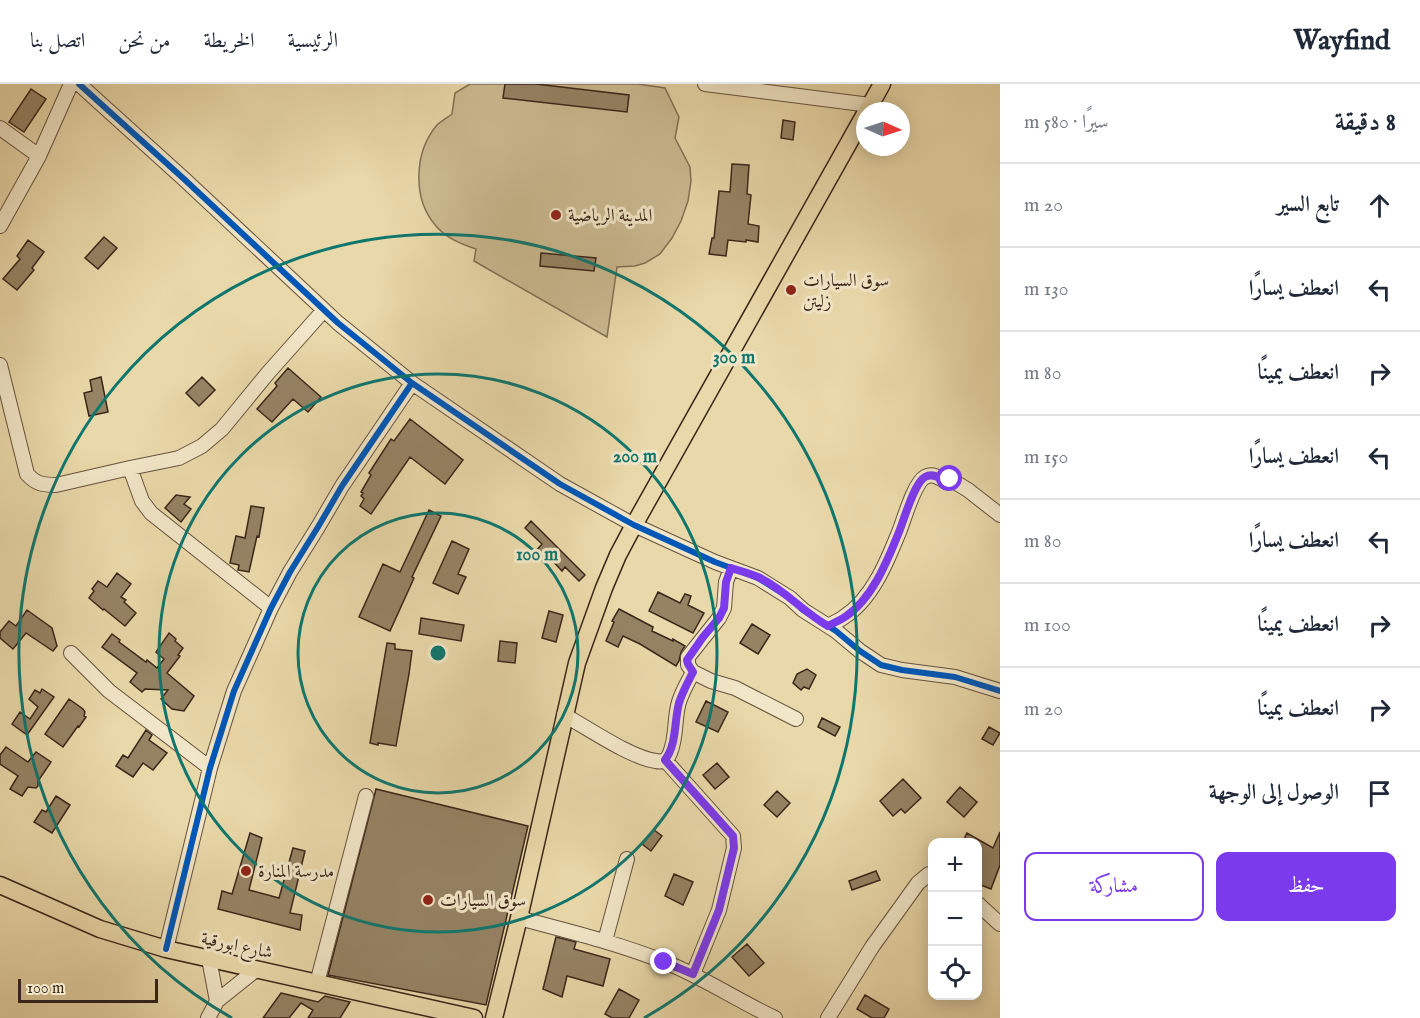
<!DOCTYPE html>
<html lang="ar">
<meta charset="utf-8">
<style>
body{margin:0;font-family:"IM FELL English",Amiri,serif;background:#f2f2f3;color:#1f2937;direction:rtl}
.controls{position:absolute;right:18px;bottom:18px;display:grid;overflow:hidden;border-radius:12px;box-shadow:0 3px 15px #0003}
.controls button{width:54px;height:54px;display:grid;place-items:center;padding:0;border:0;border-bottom:2px solid #e0e1e3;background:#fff;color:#1f2937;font:30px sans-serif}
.compass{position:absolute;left:856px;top:18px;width:54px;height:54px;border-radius:50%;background:#fff;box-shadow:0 3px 15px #0003;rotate:93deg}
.scale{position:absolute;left:18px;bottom:15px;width:140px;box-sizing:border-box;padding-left:6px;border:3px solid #3a261a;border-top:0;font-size:16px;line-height:21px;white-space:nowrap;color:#3a261a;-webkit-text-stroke:4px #f1e6c7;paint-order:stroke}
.stop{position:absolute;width:18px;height:18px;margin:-14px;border:4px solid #7c3aed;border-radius:50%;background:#fff}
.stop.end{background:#7c3aed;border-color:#fff;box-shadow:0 2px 6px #0008}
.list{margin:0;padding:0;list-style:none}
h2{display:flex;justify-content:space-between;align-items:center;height:78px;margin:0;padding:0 24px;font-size:26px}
h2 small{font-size:20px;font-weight:400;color:#747a83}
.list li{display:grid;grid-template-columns:39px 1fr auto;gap:18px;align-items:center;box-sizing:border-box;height:84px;padding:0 24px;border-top:2px solid #e0e1e3}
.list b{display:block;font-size:22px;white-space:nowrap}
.list em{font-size:20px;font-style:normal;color:#747a83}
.actions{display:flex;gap:12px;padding:18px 24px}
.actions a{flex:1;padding:14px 0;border:2px solid #7c3aed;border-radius:12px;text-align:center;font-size:21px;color:#7c3aed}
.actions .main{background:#7c3aed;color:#fff}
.icon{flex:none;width:33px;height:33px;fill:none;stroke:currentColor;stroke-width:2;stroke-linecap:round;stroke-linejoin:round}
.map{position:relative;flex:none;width:1000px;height:934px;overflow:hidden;direction:ltr}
header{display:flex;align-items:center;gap:36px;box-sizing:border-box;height:84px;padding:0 30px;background:#fff;border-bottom:2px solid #e0e1e3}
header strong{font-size:28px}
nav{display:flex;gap:33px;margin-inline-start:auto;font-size:21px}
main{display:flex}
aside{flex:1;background:#fff}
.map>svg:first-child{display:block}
</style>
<header>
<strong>Wayfind</strong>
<nav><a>الرئيسية</a><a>الخريطة</a><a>من نحن</a><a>اتصل بنا</a></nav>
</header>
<main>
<aside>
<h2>8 دقيقة<small>سيرًا · 580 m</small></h2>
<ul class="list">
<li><svg class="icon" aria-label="ahead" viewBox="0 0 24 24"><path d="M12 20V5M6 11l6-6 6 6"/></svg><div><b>تابع السير</b></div><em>20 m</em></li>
<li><svg class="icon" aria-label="left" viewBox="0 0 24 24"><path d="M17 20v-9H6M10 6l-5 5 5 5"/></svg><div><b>انعطف يسارًا</b></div><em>130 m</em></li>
<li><svg class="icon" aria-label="right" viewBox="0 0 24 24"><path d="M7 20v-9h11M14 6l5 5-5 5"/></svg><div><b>انعطف يمينًا</b></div><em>80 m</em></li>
<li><svg class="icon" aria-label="left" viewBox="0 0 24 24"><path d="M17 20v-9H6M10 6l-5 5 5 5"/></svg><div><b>انعطف يسارًا</b></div><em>150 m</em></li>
<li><svg class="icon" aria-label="left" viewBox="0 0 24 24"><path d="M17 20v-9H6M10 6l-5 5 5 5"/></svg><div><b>انعطف يسارًا</b></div><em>80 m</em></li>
<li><svg class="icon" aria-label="right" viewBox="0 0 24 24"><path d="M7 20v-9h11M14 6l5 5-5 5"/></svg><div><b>انعطف يمينًا</b></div><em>100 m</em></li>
<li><svg class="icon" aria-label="right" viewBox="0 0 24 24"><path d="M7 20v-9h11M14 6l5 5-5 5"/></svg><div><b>انعطف يمينًا</b></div><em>20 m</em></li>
<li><svg class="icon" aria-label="arrive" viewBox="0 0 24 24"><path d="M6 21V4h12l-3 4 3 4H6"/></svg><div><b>الوصول إلى الوجهة</b></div></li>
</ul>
<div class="actions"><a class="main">حفظ</a><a>مشاركة</a></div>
</aside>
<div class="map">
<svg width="1000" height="934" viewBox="0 0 1000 934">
<rect width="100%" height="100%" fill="#e9d8a9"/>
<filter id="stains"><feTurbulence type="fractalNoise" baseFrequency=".00333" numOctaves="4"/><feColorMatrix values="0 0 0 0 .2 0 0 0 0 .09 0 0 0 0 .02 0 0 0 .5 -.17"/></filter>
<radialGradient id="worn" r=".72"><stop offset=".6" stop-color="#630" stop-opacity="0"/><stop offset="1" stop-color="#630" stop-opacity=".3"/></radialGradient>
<path fill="#cbba91" stroke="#827056" stroke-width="1.5" d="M470 0H638L665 4 679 33 675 54 690 83 691 97 688 117 681 137 672 154 660 170 645 179 635 182 617 183 607 253 474 177 476 165C461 160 446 154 436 142 412 115 414 68 437 41 441 37 447 34 452 30L455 9Z"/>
<path fill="#958364" stroke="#3a261a" stroke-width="1.5" d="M505 0H536L629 11 627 28 503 14Z
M31 5 46 15 24 48 9 38Z
M783 36 795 38 793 56 781 54Z
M732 80 749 81 747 110 751 111 748 140 759 142 758 158 746 156V158L728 156 726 172 709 170 712 154H714L719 107 730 108Z
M104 153 117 164 98 185 85 174Z
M28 156 44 168 32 184 34 186 17 206 3 195 20 175 17 172Z
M541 169 596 174 594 187 540 182Z
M288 284 321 313 308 328 293 315 272 338 257 325 277 302 275 299Z
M101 293 108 328 89 332 84 309 92 307 90 296Z
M202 293 215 306 199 322 186 309Z
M410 335 463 376 445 400 410 373 371 430 360 422 364 415 361 412 363 409 361 408 371 391 369 389 391 355 394 357Z
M176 411 190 413 184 420 191 425 181 438 165 424Z
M251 422 264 424 259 453 257 452 249 488 238 486 239 481 230 479 236 452 245 454Z
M429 426 441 432 412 493 414 494 390 547 359 533 383 480 400 488Z
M531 437 585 491 579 497 565 483 562 487 550 474 546 478 535 468 542 460 525 444Z
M452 457 469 465 458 490 466 493 458 510 433 499Z
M117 489 131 500 121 513 126 516 124 518 136 529 125 542 104 525 103 526 89 514 94 507 92 505 98 497 107 503Z
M658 508 680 519 685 510 691 512 688 521 704 529 693 549 649 527Z
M619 525 653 543 652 547 673 557V555L685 562 681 568 679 577 676 582 640 560 623 552 618 563 606 557 614 538 612 537Z
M27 526 52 544 57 562 53 567 26 549 13 565 0 554V548L9 537 16 542Z
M549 527 563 531 556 558 542 554Z
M421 534 464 541 461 557 419 550Z
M752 540 770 551 758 570 740 559Z
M169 549 176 555 175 557 183 564 178 571 180 572 167 589 194 612 184 627 172 625 161 615 168 606 145 605 142 608 130 598 137 589 102 563 112 550 120 556 119 558 146 578 147 576 157 584 164 575 156 568Z
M500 557 517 559 515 579 498 577Z
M387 559 395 560V565L412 567 409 590 396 662 378 659V661L370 659Z
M807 585 816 591 809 605 804 603 801 606 793 599 797 590Z
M42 605 54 613 27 651 12 640 20 628 30 635 38 623 29 615 35 606 40 609Z
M69 615 83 625 85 628 84 632 86 633 79 643 78 642 63 663 45 650Z
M706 617 728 628 718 648 696 638Z
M822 634 840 643 835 652 818 643Z
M989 643 1000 649 993 661 982 655Z
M146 646 152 651 149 656 167 669 153 686 143 679 133 693 116 682 123 671 128 674Z
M6 663 28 678 36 668 51 678 38 697V702L36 704 28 703 22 712 10 705 18 692 0 680V671Z
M717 679 729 693 715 705 703 691Z
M903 695 921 714 905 729 901 725 893 732 880 717Z
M960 703 977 718 964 733 947 718Z
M376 705 528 742 486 921 328 891Z
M777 707 790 719 777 733 764 721Z
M56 712 70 721 52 749 34 738 42 726 46 728Z
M654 746 662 752 651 767 642 760Z
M1000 748V781L991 805 978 800V759H962L967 749 993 764Z
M250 749 262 754 249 806 279 814 293 764 305 767 290 829 302 831 300 846 218 825 222 807 232 810Z
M876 787 880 796 852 806 849 797Z
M674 790 693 798 683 821 665 812Z
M556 853 576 858 574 865 610 875 603 902 567 892 562 913 543 905Z
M747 860 764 879 749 892 732 873Z
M619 905 639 916 629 934H612L605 930Z
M281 909 318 918 325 912 350 918 340 934H308L313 926 301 919 289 934H263Z
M865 911 889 925 884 934H872L857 925Z"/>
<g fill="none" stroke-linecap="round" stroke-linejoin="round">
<g stroke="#66523e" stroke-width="16">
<path id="minor" d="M79 0 184 95 338 239 412 299 560 400 634 441 715 478 758 494 790 514 803 526 836 547 860 567 881 581 902 586 955 593 1000 607
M705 0 870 21
M0 44 39 72
M0 142 39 72 71 0
M0 281 27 390C36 400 43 401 56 401L130 384 179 374 202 362 222 345 268 289 324 226
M130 384 142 417 151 429 271 524
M731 484 726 498 724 524 719 534 688 573V581L693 588 711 597 735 604 796 635
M828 542C833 539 839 537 844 533 872 515 887 478 899 448 904 436 914 399 925 393 932 389 939 393 946 398L950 395 968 406 1000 431
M71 569 109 607 210 684
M564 631C588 644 631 674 656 677 663 679 668 675 670 669 677 653 674 634 679 618 682 608 688 598 693 588
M665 676 733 752 734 764 719 826 693 890
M978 820 1000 840
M519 834C568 847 617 859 665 878 703 893 738 917 775 934
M605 857 627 775
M166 865 210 684 234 607 271 524 290 488 318 443 342 402 412 299
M209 875 217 917
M317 899 366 712
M208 934 217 917 257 885
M828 934 872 863 918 799 929 790H932"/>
</g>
<g stroke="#3a261a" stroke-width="19">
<path id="major" d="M867 27 882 0
M0 801 100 845 166 865 474 934
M494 934 519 834 577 579 604 504 618 471 634 441 865 30"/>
</g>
<use href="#minor" stroke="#f1e6c7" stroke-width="14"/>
<use href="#major" stroke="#e9d8a9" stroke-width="16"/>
<g stroke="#f1e6c7" stroke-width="10">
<path id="cycleway" d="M79 0 184 95 338 239 412 299 560 400 634 441 715 478 758 494 790 514 803 526 836 547 860 567 881 581 902 586 955 593 1000 607
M166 865 210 684 234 607 271 524 290 488 318 443 342 402 412 299"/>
</g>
<use href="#cycleway" stroke="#0057b8" stroke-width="6"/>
</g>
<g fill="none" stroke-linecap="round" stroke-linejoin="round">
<path stroke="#7c3aed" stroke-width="8" d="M664 878 693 890 719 826 734 764 733 752 665 676C677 660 674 638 679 619 682 609 688 598 693 588L688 580 687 576 703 553 719 534 724 524 726 498 731 484C740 487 749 489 758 493 784 505 803 528 828 542 833 539 839 537 845 533 872 515 887 478 899 448 904 436 914 399 925 393 932 389 939 393 946 398L950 395"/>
</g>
<g fill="none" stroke="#0f766e" stroke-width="3">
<circle cx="438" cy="569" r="140"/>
<circle cx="438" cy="569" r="279"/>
<path d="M232 934A419 419 0 1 1 644 934"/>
</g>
<g fill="#8f2418" stroke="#f1e6c7" stroke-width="2">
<circle cx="556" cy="131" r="6"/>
<circle cx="791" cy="206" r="6"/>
<circle cx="246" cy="787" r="6"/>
<circle cx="428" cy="816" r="6"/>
</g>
<g text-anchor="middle" stroke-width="6" stroke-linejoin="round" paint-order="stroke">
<g font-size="18" fill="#3a261a" stroke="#f1e6c7" text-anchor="start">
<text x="568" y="137">المدينة الرياضية</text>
<text x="803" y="202">سوق السيارات<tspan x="803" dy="21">زليتن</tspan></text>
<text x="258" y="793">مدرسة المنارة</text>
<text x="440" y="822">سوق السيارات</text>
</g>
<g font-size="18" fill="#3a261a" stroke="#f1e6c7">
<text transform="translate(237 861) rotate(12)" y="6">شارع ابورقية</text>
</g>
</g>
<circle cx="438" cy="569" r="9" fill="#0f766e" stroke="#f1e6c7" stroke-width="3"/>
<g font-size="18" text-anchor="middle" font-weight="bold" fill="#0f766e" stroke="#f1e6c7" stroke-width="6" stroke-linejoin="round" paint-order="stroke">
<text x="734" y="279">300 m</text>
<text x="635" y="378">200 m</text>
<text x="537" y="476">100 m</text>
</g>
<rect width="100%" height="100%" filter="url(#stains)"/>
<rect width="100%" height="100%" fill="url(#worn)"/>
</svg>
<div class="controls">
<button>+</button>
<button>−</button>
<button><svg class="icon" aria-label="locate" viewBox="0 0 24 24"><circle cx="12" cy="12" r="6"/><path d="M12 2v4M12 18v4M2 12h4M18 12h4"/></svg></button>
</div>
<svg class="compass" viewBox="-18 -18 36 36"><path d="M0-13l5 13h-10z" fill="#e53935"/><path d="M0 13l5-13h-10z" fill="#747a83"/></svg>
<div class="scale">100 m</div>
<div class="stop" style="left:950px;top:395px"></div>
<div class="stop end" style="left:664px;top:878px"></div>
</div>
</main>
